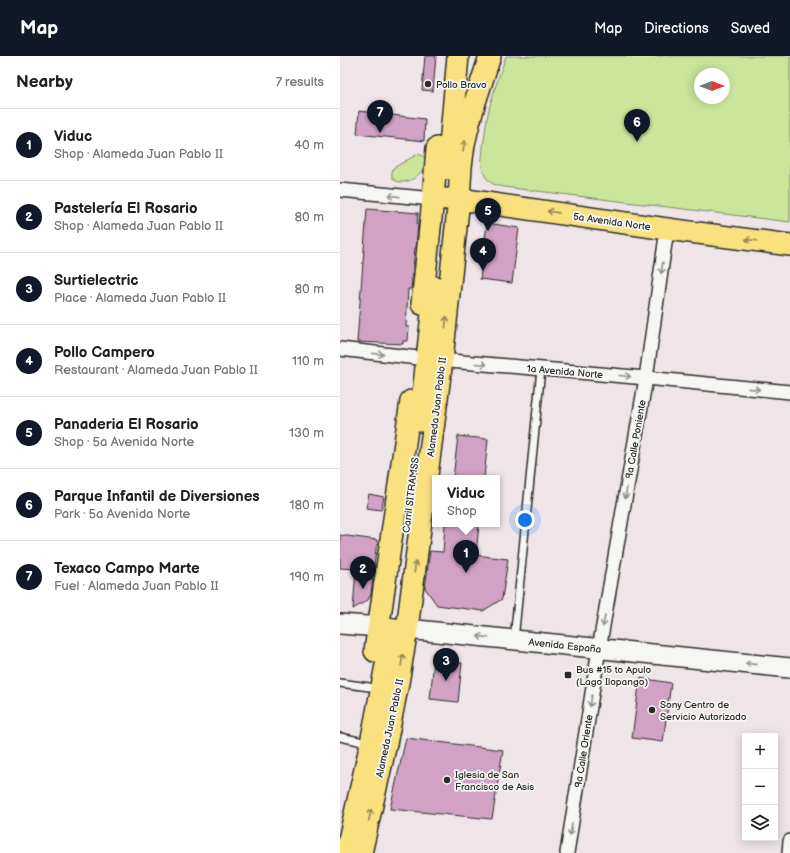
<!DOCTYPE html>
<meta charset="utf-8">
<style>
body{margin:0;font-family:"Balsamiq Sans",sans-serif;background:#f6f6f6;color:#202124}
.controls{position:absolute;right:12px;bottom:12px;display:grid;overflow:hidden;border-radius:0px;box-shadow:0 2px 10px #0003}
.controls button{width:36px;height:36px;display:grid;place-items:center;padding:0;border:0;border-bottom:1px solid #e0e0e0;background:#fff;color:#202124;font:20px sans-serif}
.compass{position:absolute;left:354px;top:12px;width:36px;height:36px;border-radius:50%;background:#fff;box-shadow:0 2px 10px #0003;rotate:90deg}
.you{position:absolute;left:185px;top:464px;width:14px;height:14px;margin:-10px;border:3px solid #fff;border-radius:50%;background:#1a73e8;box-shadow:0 0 0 6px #1a73e833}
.badge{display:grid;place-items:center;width:26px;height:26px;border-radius:50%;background:#111827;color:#fff;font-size:13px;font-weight:700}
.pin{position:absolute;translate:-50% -33px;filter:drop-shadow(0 1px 2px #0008)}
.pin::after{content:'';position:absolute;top:21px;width:14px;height:12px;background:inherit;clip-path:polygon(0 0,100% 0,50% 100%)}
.popup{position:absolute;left:92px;top:419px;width:68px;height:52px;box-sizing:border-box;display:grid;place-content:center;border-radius:0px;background:#fff;filter:drop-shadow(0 1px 3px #0005);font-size:13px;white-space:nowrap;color:#757577}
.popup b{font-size:15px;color:#202124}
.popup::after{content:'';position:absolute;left:50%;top:100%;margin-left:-8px;border:8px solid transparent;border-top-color:#fff}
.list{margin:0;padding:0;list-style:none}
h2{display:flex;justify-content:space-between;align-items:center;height:52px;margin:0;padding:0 16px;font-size:17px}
h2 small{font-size:13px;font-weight:400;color:#757577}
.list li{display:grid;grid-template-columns:26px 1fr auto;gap:12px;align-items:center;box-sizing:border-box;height:72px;padding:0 16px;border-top:1px solid #e0e0e0}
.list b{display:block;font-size:15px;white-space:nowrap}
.list p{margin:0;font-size:13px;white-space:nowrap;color:#757577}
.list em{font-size:13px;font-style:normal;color:#757577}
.icon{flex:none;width:22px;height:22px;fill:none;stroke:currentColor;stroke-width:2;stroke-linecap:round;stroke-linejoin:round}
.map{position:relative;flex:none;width:450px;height:797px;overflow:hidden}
header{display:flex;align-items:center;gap:24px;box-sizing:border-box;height:56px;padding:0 20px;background:#111827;color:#fff}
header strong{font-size:19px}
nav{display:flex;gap:22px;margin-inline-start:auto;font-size:14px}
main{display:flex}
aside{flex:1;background:#fff}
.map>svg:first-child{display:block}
</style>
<header>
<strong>Map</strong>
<nav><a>Map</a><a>Directions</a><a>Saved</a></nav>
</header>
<main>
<aside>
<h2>Nearby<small>7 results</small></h2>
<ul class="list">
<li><span class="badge">1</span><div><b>Viduc</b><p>Shop · Alameda Juan Pablo II</p></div><em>40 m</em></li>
<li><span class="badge">2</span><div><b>Pastelería El Rosario</b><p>Shop · Alameda Juan Pablo II</p></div><em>80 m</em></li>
<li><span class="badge">3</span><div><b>Surtielectric</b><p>Place · Alameda Juan Pablo II</p></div><em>80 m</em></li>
<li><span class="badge">4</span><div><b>Pollo Campero</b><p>Restaurant · Alameda Juan Pablo II</p></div><em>110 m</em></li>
<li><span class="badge">5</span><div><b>Panaderia El Rosario</b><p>Shop · 5a Avenida Norte</p></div><em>130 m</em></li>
<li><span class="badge">6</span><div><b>Parque Infantil de Diversiones</b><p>Park · 5a Avenida Norte</p></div><em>180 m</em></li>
<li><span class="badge">7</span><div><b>Texaco Campo Marte</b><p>Fuel · Alameda Juan Pablo II</p></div><em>190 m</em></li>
</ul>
</aside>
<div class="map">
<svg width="450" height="797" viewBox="0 0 450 797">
<rect width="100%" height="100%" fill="#efe5e9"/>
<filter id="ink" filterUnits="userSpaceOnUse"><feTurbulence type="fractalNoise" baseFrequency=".025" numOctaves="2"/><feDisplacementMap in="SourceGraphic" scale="8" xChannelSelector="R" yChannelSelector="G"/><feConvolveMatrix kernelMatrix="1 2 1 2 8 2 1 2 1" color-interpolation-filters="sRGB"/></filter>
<g filter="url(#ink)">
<path fill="#cbe59b" stroke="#7b8863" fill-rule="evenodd" d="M166 0H450V166L164 131C154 130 146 125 143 115 140 107 143 98 143 90 145 81 145 72 147 63 151 41 159 21 166 0ZM360 18H384V42H360Z
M78 98 88 102C85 109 82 116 76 121 67 128 47 130 53 112Z"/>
<path fill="#d1a2c3" stroke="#2b2b2b" d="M85 0H96L93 35 82 34Z
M19 55 85 63 84 85 17 78Z
M27 153 78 157 77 168H78L76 192H75L71 233H68L66 271H69L68 285H63V288L17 286Z
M147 167 179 172 172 227 140 223Z
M118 380 148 383 144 422H113Z
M29 438 44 441 41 454 26 452Z
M105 468H139L136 499 168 503 162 543 143 555 97 549 85 532 90 495 103 496Z
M0 479 37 484 31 538 28 544 13 553 16 513 0 512Z
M94 604 122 607 118 646 90 643Z
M300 622 331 627 323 686 292 682Z
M66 682 163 694 152 763 50 753Z"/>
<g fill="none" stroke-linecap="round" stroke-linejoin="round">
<g stroke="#2b2b2b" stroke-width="10">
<path id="service" d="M174 584 201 313
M0 627 29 631
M0 681 19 685"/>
</g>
<g stroke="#2b2b2b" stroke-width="16">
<path id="minor" d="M0 134 93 143
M0 293 87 303 306 322 450 336
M227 797 259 593 306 322 327 173
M449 797 450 785"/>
</g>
<g stroke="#2b2b2b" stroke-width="22">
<path id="secondary" d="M0 568 67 573 450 612"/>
</g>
<g stroke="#2b2b2b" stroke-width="24">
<path id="primary" d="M108 113 118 0
M106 143H119L327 173 450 189
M82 248 93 143 97 92
M80 365 95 231
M35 595 71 345
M6 797 31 687 53 573
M21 797 46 688 58 627 67 573 102 304 119 143 121 111 124 88 129 67 135 46 150 0"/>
</g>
<use href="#service" stroke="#f6f6f2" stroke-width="7"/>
<use href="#minor" stroke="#f6f6f2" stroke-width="13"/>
<use href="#secondary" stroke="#f6f6f2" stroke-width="19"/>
<use href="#primary" stroke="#fae180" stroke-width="21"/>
</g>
<defs><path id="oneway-shaft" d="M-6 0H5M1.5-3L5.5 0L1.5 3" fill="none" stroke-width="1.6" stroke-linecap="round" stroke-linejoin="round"/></defs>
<g stroke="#928656">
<use href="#oneway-shaft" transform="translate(124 90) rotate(-80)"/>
<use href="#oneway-shaft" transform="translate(213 156) rotate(-172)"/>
<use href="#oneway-shaft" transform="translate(411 184) rotate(-173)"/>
<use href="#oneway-shaft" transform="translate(106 266) rotate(-84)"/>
<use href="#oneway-shaft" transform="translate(75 511) rotate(-82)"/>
<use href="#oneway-shaft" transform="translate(62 604) rotate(-81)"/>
<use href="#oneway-shaft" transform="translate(30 759) rotate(-77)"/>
</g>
<g stroke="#90908e">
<use href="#oneway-shaft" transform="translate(54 140) rotate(-174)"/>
<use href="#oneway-shaft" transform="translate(322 212) rotate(98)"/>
<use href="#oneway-shaft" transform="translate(38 298) rotate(6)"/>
<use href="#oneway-shaft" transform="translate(141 308) rotate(5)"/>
<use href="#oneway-shaft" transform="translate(285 320) rotate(5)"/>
<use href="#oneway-shaft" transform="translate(414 333) rotate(6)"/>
<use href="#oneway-shaft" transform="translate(286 437) rotate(100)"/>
<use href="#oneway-shaft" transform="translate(264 565) rotate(100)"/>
<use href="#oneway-shaft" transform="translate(143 581) rotate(-174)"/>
<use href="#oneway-shaft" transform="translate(411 608) rotate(-174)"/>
<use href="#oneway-shaft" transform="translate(251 645) rotate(99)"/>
<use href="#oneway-shaft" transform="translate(231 774) rotate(99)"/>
</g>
</g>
<g fill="#2b2b2b" stroke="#f6f6f2" stroke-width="1.5">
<circle cx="88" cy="28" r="4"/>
<rect x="224" y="615" width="8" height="8" rx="2"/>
<circle cx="312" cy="654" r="4"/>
<circle cx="107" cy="724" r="4"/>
</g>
<g text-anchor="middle" stroke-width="3.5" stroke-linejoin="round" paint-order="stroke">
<g font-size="10" fill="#2b2b2b" stroke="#f6f6f2" text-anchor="start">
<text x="96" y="32">Pollo Bravo</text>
<text x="236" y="617">Bus #15 to Apulo<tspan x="236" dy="12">(Lago Ilopango)</tspan></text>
<text x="320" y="652">Sony Centro de<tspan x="320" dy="12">Servicio Autorizado</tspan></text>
<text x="115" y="722">Iglesia de San<tspan x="115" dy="12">Francisco de Asis</tspan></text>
</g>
<g font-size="10" fill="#2b2b2b" stroke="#f6f6f2">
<text transform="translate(272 165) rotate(8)" y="4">5a Avenida Norte</text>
<text transform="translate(225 315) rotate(5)" y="4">1a Avenida Norte</text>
<text transform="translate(96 351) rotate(-83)" y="4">Alameda Juan Pablo II</text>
<text transform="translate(295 383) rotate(-80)" y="4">9a Calle Poniente</text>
<text transform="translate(70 439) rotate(-83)" y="4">Carril SITRAMSS</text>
<text transform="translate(225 589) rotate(6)" y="4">Avenida España</text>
<text transform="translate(49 672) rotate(-78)" y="4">Alameda Juan Pablo II</text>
<text transform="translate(243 695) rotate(-81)" y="4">9a Calle Oriente</text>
</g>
</g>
</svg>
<div class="controls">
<button>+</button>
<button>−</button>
<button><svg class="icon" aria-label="layers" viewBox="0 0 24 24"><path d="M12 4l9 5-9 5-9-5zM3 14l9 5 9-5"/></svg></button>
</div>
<svg class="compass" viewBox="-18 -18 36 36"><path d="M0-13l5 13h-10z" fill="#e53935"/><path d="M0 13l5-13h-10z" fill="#757577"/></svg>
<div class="you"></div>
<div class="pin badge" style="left:126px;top:517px">1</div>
<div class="popup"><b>Viduc</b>Shop</div>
<div class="pin badge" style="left:23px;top:533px">2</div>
<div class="pin badge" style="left:106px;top:625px">3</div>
<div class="pin badge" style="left:143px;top:215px">4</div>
<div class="pin badge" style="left:148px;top:175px">5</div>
<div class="pin badge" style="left:297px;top:86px">6</div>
<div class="pin badge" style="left:40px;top:77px">7</div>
</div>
</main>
